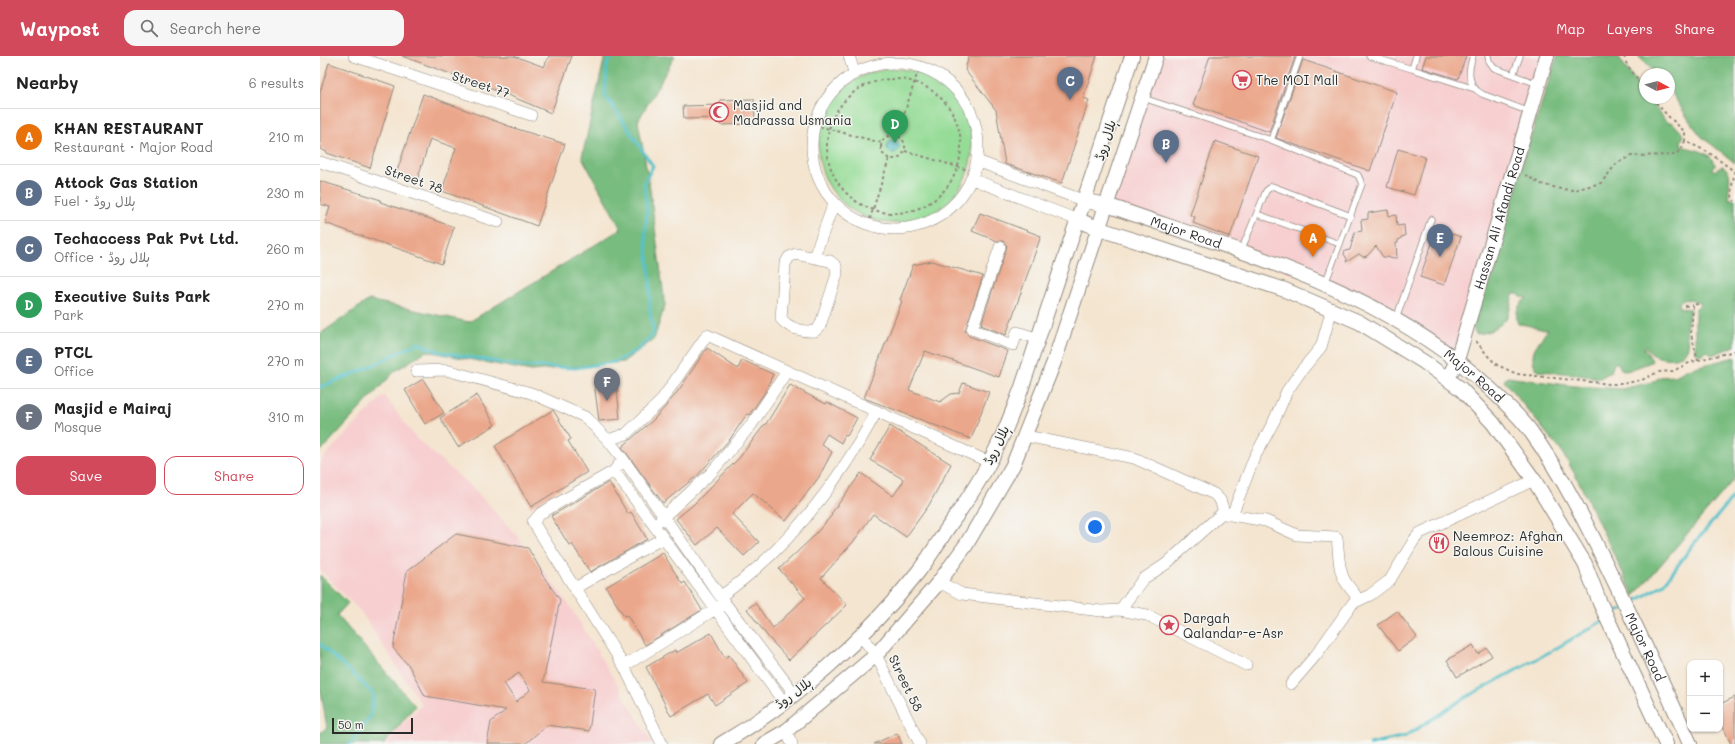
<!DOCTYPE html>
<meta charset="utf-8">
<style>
body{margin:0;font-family:Mali,"Playpen Sans Arabic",sans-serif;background:#f6f6f6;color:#222}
.controls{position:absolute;right:12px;bottom:12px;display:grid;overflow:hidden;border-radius:8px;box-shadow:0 1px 3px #0004}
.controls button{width:36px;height:36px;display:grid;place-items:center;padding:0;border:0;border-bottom:1px solid #e0e0e0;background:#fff;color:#222;font:20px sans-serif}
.compass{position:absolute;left:1319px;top:12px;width:36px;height:36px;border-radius:50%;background:#fff;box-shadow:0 1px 3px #0004;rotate:97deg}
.scale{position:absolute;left:12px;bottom:10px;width:81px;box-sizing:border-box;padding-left:4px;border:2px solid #2b2b2b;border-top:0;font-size:11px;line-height:14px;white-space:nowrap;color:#2b2b2b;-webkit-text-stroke:3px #f6f6f2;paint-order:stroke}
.you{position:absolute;left:775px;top:471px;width:14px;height:14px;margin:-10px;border:3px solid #fff;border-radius:50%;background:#1a73e8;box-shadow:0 0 0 6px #1a73e833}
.badge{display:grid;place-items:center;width:26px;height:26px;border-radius:50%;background:#d1495b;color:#fff;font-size:13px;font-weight:700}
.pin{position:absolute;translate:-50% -33px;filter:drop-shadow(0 1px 2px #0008)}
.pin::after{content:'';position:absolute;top:21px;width:14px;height:12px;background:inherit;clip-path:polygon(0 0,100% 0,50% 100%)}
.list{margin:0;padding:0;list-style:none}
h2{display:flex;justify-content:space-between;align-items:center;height:52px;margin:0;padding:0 16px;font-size:17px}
h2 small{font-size:13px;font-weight:400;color:#767676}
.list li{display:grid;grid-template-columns:26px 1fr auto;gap:12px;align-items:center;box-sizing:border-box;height:56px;padding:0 16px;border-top:1px solid #e0e0e0}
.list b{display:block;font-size:15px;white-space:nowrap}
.list p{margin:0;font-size:13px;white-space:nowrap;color:#767676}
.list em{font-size:13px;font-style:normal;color:#767676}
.actions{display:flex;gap:8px;padding:12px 16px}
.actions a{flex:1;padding:9px 0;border:1px solid #d1495b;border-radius:12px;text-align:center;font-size:14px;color:#d1495b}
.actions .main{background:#d1495b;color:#fff}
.icon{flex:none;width:22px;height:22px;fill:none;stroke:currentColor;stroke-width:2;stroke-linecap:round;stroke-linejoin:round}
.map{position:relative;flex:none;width:1415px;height:688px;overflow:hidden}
header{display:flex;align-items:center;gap:24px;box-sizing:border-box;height:56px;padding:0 20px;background:#d1495b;color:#fff}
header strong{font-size:19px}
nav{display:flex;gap:22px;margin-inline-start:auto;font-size:14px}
.search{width:280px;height:36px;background:#f6f6f6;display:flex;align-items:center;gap:10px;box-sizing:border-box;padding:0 14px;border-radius:12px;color:#767676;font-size:15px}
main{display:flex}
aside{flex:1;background:#fff}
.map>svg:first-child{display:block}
</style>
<header>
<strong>Waypost</strong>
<div class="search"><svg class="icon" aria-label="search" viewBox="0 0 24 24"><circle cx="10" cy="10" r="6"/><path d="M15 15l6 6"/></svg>Search here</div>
<nav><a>Map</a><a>Layers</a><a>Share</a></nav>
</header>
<main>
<aside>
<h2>Nearby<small>6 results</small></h2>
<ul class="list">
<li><span class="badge" style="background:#e8710a">A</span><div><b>KHAN RESTAURANT</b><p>Restaurant · Major Road</p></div><em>210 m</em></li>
<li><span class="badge" style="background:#5c6f8a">B</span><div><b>Attock Gas Station</b><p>Fuel · ہلال روڈ</p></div><em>230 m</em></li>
<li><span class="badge" style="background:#5c6f8a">C</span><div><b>Techaccess Pak Pvt Ltd.</b><p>Office · ہلال روڈ</p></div><em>260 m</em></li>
<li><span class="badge" style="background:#2e9e5b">D</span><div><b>Executive Suits Park</b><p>Park</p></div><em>270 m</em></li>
<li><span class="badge" style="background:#5c6f8a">E</span><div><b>PTCL</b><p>Office</p></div><em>270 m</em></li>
<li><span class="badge" style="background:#6b7280">F</span><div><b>Masjid e Mairaj</b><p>Mosque</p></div><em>310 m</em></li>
</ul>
<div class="actions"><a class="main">Save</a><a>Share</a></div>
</aside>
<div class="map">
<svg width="1415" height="688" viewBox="0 0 1415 688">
<rect width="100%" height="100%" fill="#f6f6f2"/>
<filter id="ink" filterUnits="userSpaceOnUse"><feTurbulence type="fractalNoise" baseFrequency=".025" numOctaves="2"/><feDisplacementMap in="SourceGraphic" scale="8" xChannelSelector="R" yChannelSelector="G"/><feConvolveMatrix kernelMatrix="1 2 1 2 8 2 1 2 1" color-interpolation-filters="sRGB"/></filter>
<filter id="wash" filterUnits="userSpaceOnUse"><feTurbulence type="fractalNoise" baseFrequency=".012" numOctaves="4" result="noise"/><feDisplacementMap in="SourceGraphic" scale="16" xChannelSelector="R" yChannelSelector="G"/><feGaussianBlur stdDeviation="0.9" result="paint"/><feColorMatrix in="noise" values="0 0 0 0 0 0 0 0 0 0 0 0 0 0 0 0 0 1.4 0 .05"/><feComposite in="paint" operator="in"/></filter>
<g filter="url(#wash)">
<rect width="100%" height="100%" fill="#f4e5d0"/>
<path fill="#f7cfd0" d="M839 0H1235L1189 126 1138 301 1020 236 787 149Z
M64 339 96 382 157 436 196 479 250 550 333 688H62L102 649 41 556 0 514V405Z"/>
<path fill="#95dc96" stroke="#608460" d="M498 90a77 77 0 1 1 154 0a77 77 0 1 1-154 0Z"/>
<path fill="#78bc7f" stroke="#527455" d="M285 0H355L318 65 330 133 345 249 334 283 303 306 211 315 106 295 75 315 0 396V278L49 244 149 266 301 173 262 101Z
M1237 0 1299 1 1307 14 1325 37V42H1329L1344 63 1349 67 1352 66 1364 79 1361 86 1362 90C1373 94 1390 94 1396 109L1392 112 1394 115 1402 110C1415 116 1407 129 1409 143H1415V290L1392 299 1388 295 1379 299 1375 295V253L1379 250 1380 246 1363 243 1359 247 1360 252 1370 253 1366 273 1368 291C1363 304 1346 305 1334 299 1330 298 1328 294 1325 290L1324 292 1332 304 1331 306 1307 315 1301 313 1298 307H1294L1291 316 1280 322 1244 317 1218 315C1206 300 1218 286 1228 274 1218 274 1209 268 1198 268 1194 258 1198 248 1207 242L1201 241 1198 238H1194C1190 245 1191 252 1188 259 1183 270 1167 278 1156 278L1153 272 1155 254Z
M1318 0H1415V107L1381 80 1371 67 1349 33V18H1336Z
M1415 301V422L1314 540 1256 420 1241 395 1184 325 1187 321 1194 322 1254 330 1302 333 1333 326 1340 321 1355 320 1368 313Z
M0 519 28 547 17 559 95 650 64 688H0V677L7 672 0 630Z"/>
<path fill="#54c1cb" stroke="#40767b" d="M567 91a6 6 0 1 1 12 0a6 6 0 1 1-12 0Z"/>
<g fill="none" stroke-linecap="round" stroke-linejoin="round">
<path stroke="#54c1cb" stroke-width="3" d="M0 331 45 313 98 287 120 296 200 310 256 312 295 306 319 293 334 277 330 257V219L325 177 327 154 324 127 333 110C316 86 302 62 285 39L287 8 292 0
M1309 549 1344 528 1372 490 1415 439
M1290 560 1303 553
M0 588 34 619 54 639 50 661 30 688
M1050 688 1086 680 1141 644 1235 593 1284 564"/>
</g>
<g id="blocks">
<path fill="#eba78b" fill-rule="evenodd" d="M82 0H194L224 11 229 0H252L231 57 188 39Z
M649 0H777L763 42 769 44 742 127 685 108 676 54 645 14Z
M890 0H971L975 1 949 76 873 49Z
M1106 0H1146L1138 23 1102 12Z
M983 4 1077 36 1050 115 956 82Z
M9 7 75 30 50 112 7 97V96L0 93V36Z
M103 38 194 72 245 88 217 170 122 135 136 92 110 83 97 125 76 118Z
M434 43 435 68 400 69V62L364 63 363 50 400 49V44Z
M895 85 938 100 910 181 873 167 875 161 870 159Z
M1078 93 1105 101 1094 139 1067 131Z
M0 125 61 144 60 146 134 171 122 208 5 167 10 151 0 148Z
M1068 154 1069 160 1076 159 1077 170 1084 169 1085 180 1081 181V183L1078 184V187H1076L1077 202 1063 201 1056 190 1047 200 1043 201 1039 198 1026 206 1027 203 1024 198 1025 195 1030 194 1035 176 1042 175 1041 164 1048 163V157Z
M660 157 721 180 686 279 661 269 687 190 683 185H677L652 175Z
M1117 173 1141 181 1124 229 1100 221Z
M612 205 663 220 645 275 649 280 688 295 679 321 605 295 589 334 620 346 631 338 639 337 643 327 669 336 651 383 544 342 582 245 580 244 593 209Z
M387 292 418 313 422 304 453 318 445 336 429 359 427 358 410 383 378 419 343 447 302 391 333 364 346 350 361 331Z
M103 323 124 357 105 368 85 334Z
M296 324 300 363 279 365 274 326Z
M470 329 506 348 507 346 537 362 527 380 525 379 521 387 507 378 501 388 512 396 499 421 466 465 433 437 412 458 439 486 424 500 397 472 377 489 356 463 373 449 420 401 445 368H446Z
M157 339 175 369 138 391 120 362Z
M233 354 251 383 248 385 267 416 211 451 175 390Z
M570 370 631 408 609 449 586 481 553 458 534 485 501 522 527 549 469 604 448 581 427 553 435 547 453 572 485 542 459 513 492 482 512 459 511 458 541 417 573 440 583 426V423L550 404Z
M289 426 308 458 311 456 327 483 270 516 252 488 249 489 231 460Z
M136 478 208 492 222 516 221 517 240 544 223 626 275 633 269 675 227 669 205 688H167L171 666 186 654 105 640 88 608H87L73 592 87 515ZM199 617 210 634 196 646 184 627Z
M343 497 362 528 365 526 382 554 325 589 307 559 304 560 286 531Z
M1077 555 1097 581 1078 595 1058 569Z
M391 577 405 602 409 599 428 627 395 649 388 638 351 660 326 611 355 594 356 597Z
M1153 589 1158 598 1167 592 1172 600 1137 621 1127 604Z
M1415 641V688H1411L1400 664V648Z
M577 677 582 688H554Z"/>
</g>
</g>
<g filter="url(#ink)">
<use href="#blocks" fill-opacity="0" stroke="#90887e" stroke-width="1"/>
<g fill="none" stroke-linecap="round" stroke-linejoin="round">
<g stroke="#90887e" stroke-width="7">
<path id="service" d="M980 0 951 84 1038 119 1042 128 1005 228
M1049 0 1092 13
M1096 0 1092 13 1155 33
M1153 0C1148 14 1147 30 1162 38L1210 56
M1168 0 1169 5 1174 12 1218 28
M1193 19 1200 0
M823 42 951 84
M937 158 1020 188
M921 195 946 135 952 130 1031 160
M1076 263 1111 163"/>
</g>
<g stroke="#90887e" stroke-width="12">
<path id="minor" d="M34 0 211 59
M529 0 534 16
M492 90a83 83 0 1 1 166 0a83 83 0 1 1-166 0Z
M657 105 765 145
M0 106 178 166
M652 123 758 164
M680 191 652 273 693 289 697 276 719 283
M476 198 510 205 516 210 517 218 500 270 495 275C482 276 469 272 461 263L465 208 469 201Z
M494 201 514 147
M96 315 126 314 211 337 265 361 288 384 303 403 405 547 474 637
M706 380 814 402 894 438 900 444 905 458
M288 384 306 378 340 346 387 279 669 406
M303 403 294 415 221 457 213 466 304 610 342 688
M294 415 463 645
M912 459 934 402 954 365 967 335 981 315 1001 291 1012 253
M339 465 391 417 432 368 467 315
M619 526 642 538 781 555 800 554 827 559 926 609
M255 532 343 482
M401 540C469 493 518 427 557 355
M800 554 823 523 846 508 901 458H905L946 465 977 479 1016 481 1017 482C1019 496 1018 514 1025 525 1029 532 1034 536 1038 543
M541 580 556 599 600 688
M304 610 402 549
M971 628 996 599 1033 547 1050 539 1070 524 1094 484 1100 477 1214 424
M466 675 472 688"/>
</g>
<g stroke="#90887e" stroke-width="16">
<g id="tertiary">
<path id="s1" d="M765 145 787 149C914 194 1051 230 1156 320 1174 336 1194 354 1209 373 1246 424 1272 479 1299 535 1323 586 1348 637 1370 688"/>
<path d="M758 164 780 173 965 234 1039 266 1104 306 1141 333 1173 367 1214 424 1265 508 1280 547 1346 688"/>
<path id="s2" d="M1128 323 1137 304 1227 0"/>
<path d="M401 688C474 646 546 582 598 516 609 502 618 487 627 473 647 445 666 416 680 385 688 369 694 351 701 334L812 0"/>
<path d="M444 688 466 675 556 599 619 526 646 489 693 409 734 306 836 0"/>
</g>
</g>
<path stroke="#90887e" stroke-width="2" stroke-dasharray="3 3" stroke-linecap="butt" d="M1304 0 1307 9 1325 33
M507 90a67 67 0 1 1 134 0a67 67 0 1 1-134 0Z
M1332 42 1347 59 1365 76V85L1388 96 1414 115C1415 125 1407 136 1415 145
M494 69 562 87
M561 91a12 12 0 1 1 24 0a12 12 0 1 1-24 0Z
M577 80 600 9
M585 95 648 114
M1205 119 1221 128 1241 133 1254 134 1281 127 1297 107 1311 100 1355 99 1362 92 1365 85
M548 169 569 103
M1378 248 1373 249 1371 278 1378 305
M1365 250 1373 249
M1156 285 1168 300 1177 309 1197 318 1290 328H1302L1322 324 1338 316 1353 315 1371 306 1415 295"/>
<use href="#service" stroke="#fff" stroke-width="5.5"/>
<use href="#minor" stroke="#fff" stroke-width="11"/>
<use href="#tertiary" stroke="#fff" stroke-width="14"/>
</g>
</g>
<defs>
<g id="supermarket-ring" transform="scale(1)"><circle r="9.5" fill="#f6f6f2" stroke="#d1495b" stroke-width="1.5"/><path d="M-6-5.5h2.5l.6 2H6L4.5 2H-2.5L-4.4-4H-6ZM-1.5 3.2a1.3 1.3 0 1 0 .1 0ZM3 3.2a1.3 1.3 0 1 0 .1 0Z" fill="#d1495b"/></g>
<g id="mosque-ring" transform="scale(1)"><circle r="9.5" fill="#f6f6f2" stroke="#d1495b" stroke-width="1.5"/><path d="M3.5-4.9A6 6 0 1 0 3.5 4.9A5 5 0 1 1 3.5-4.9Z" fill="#d1495b"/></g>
<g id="restaurant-ring" transform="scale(1)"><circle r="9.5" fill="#f6f6f2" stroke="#d1495b" stroke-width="1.5"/><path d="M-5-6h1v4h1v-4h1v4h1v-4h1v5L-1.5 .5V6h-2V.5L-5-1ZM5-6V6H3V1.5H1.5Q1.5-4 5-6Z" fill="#d1495b"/></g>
<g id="sight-ring" transform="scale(1)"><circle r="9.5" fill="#f6f6f2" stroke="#d1495b" stroke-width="1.5"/><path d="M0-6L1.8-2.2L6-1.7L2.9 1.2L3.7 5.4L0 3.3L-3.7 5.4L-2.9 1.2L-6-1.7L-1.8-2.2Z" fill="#d1495b"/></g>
</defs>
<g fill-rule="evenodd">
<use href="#supermarket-ring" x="922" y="24"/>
<use href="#mosque-ring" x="399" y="56"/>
<use href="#restaurant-ring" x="1119" y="487"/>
<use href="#sight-ring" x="849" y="569"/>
</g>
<g text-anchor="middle" stroke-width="3" stroke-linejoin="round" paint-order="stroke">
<g font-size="13" fill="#2b2b2b" stroke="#f6f6f2" text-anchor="start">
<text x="936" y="29">The MOI Mall</text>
<text x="413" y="54">Masjid and<tspan x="413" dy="15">Madrassa Usmania</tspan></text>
<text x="1133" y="485">Neemroz: Afghan<tspan x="1133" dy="15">Balous Cuisine</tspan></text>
<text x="863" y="567">Dargah<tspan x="863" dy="15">Qalandar-e-Asr</tspan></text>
</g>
<g font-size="13" fill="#2b2b2b" stroke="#f6f6f2">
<text transform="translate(161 28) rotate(18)" y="5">Street 77</text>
<text transform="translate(785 84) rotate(-72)" y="5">ہلال روڈ</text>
<text transform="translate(94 123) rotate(19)" y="5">Street 78</text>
<text dy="5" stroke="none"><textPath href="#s2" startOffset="169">Hassan Ali Afandi Road</textPath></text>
<text dy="5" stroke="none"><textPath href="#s1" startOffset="106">Major Road</textPath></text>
<text dy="5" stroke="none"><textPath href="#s1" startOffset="430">Major Road</textPath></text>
<text transform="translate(676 389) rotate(-64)" y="5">ہلال روڈ</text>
<text dy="5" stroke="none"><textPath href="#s1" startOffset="754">Major Road</textPath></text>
<text transform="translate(586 627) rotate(64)" y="5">Street 58</text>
<text transform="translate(473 637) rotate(-37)" y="5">ہلال روڈ</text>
</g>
</g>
</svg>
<div class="controls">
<button>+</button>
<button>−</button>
</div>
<svg class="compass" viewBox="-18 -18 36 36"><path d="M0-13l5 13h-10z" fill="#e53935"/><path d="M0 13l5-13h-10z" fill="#767676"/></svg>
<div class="scale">50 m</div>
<div class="you"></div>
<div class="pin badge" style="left:993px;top:201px;background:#e8710a">A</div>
<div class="pin badge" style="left:846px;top:107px;background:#5c6f8a">B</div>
<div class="pin badge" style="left:750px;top:44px;background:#5c6f8a">C</div>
<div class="pin badge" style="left:575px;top:87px;background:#2e9e5b">D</div>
<div class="pin badge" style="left:1120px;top:201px;background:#5c6f8a">E</div>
<div class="pin badge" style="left:287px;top:345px;background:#6b7280">F</div>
</div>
</main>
